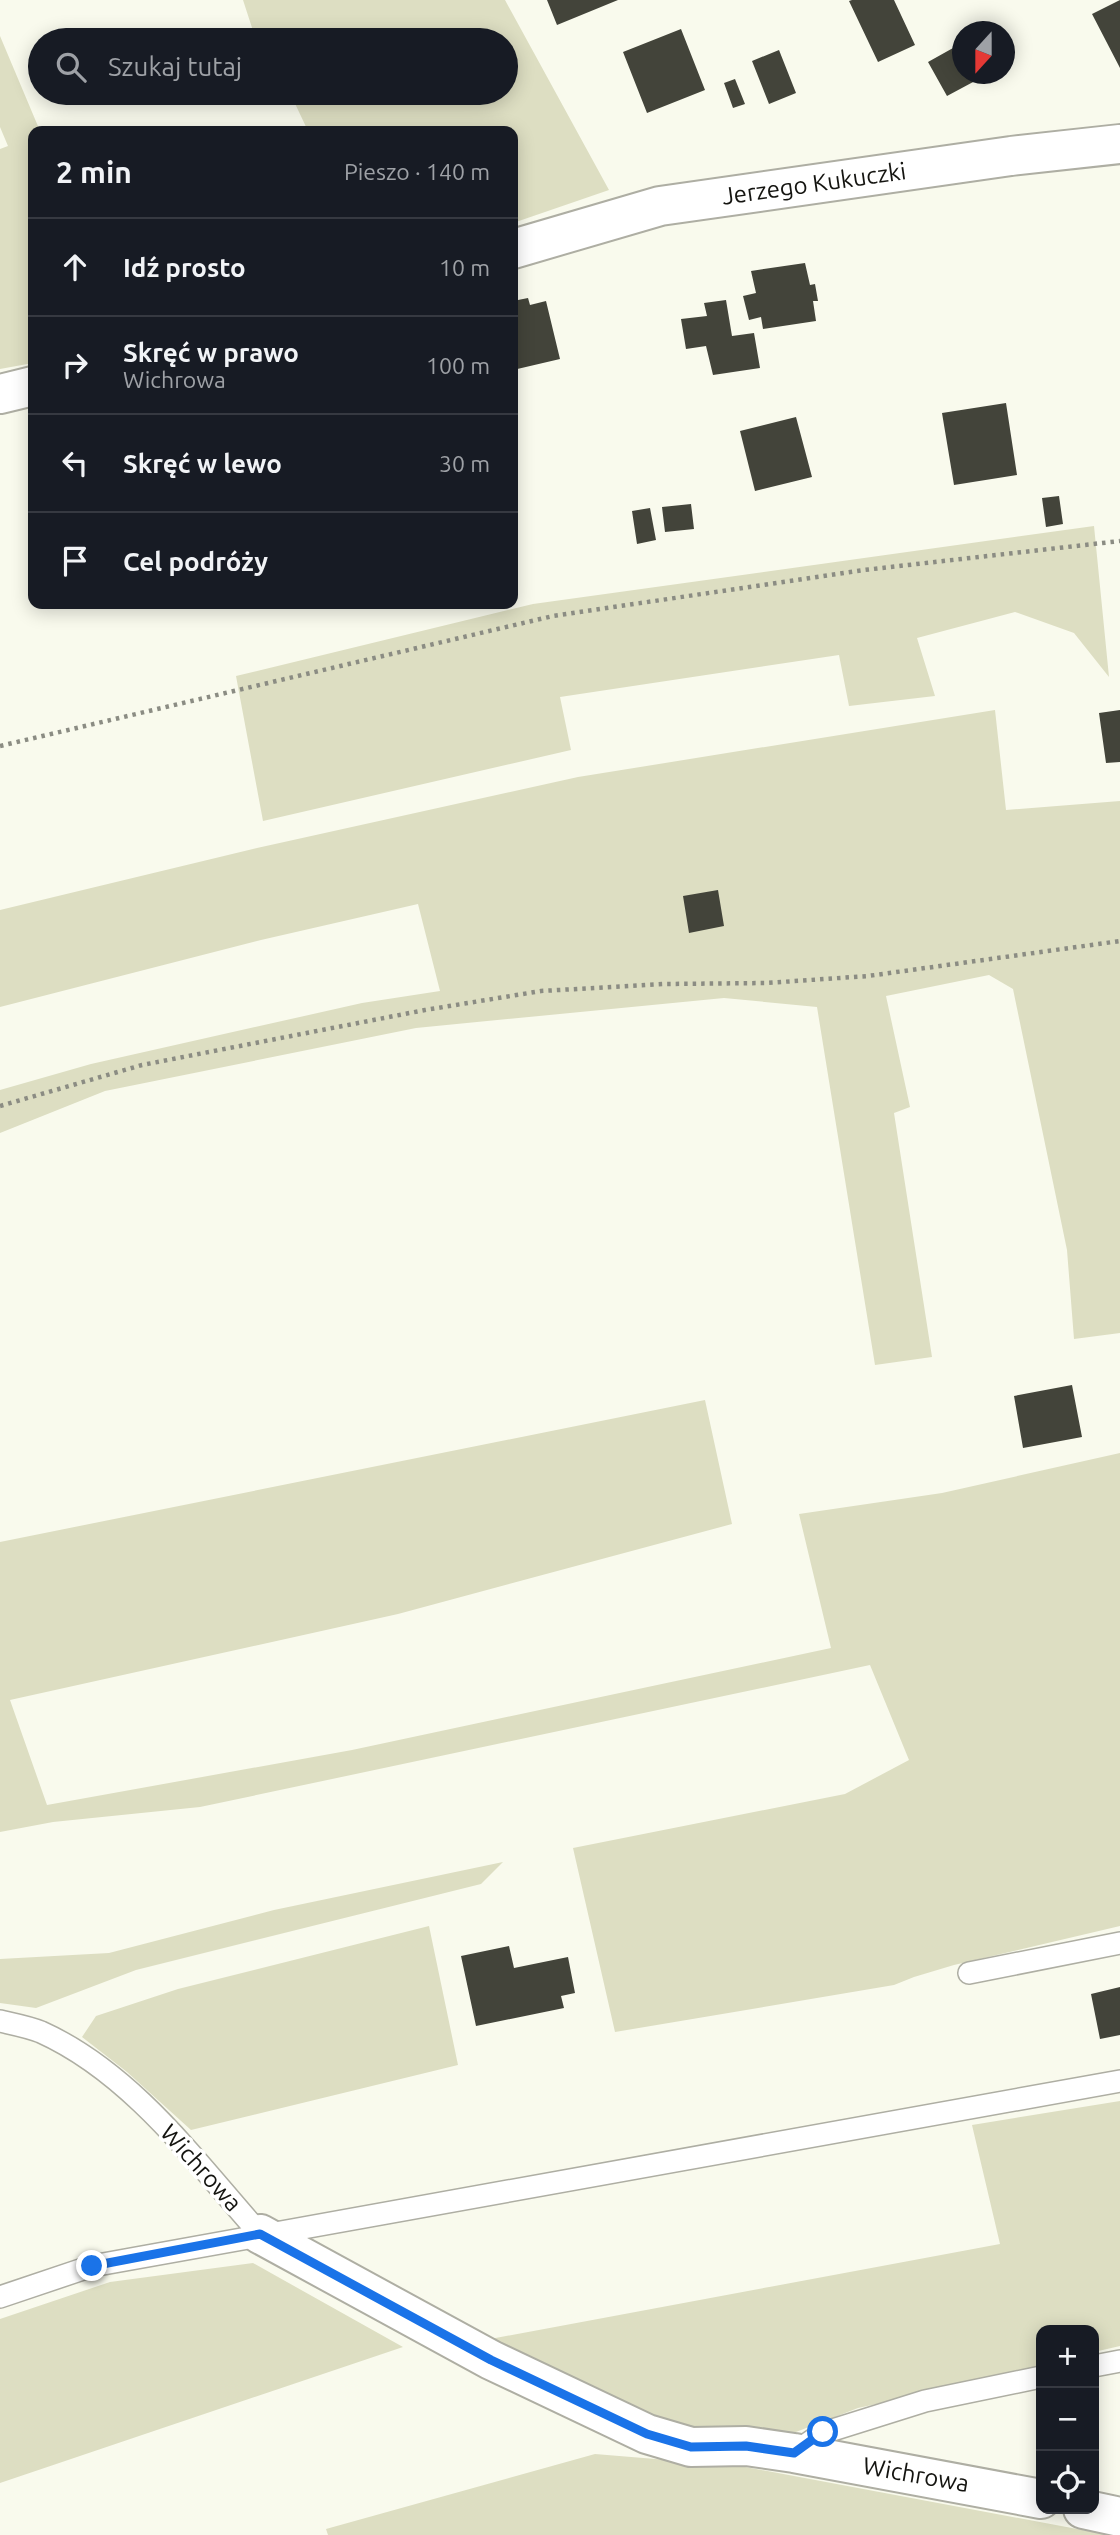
<!DOCTYPE html>
<html lang="pl">
<meta charset="utf-8">
<style>
body{margin:0;font-family:Ubuntu,sans-serif;background:#242831;color:#f1f3f6}
.controls{position:absolute;right:21px;bottom:21px;display:grid;overflow:hidden;border-radius:14px;box-shadow:0 4px 18px #0003}
.controls button{width:63px;height:63px;display:grid;place-items:center;padding:0;border:0;border-bottom:2px solid #363941;background:#171b24;color:#f1f3f6;font:35px sans-serif}
.compass{position:absolute;left:952px;top:21px;width:63px;height:63px;border-radius:50%;background:#171b24;box-shadow:0 4px 18px #0003;rotate:201deg}
.stop{position:absolute;width:21px;height:21px;margin:-16px;border:5px solid #1a73e8;border-radius:50%;background:#fff}
.stop.end{background:#1a73e8;border-color:#fff;box-shadow:0 2px 7px #0008}
.list{margin:0;padding:0;list-style:none}
h2{display:flex;justify-content:space-between;align-items:center;height:91px;margin:0;padding:0 28px;font-size:30px}
h2 small{font-size:23px;font-weight:400;color:#9ea1a6}
.list li{display:grid;grid-template-columns:46px 1fr auto;gap:21px;align-items:center;box-sizing:border-box;height:98px;padding:0 28px;border-top:2px solid #363941}
.list b{display:block;font-size:26px;white-space:nowrap}
.list p{margin:0;font-size:23px;white-space:nowrap;color:#9ea1a6}
.list em{font-size:23px;font-style:normal;color:#9ea1a6}
.icon{flex:none;width:38px;height:38px;fill:none;stroke:currentColor;stroke-width:2;stroke-linecap:round;stroke-linejoin:round}
.map{position:relative;flex:none;width:1120px;height:2535px;overflow:hidden}
.search{position:absolute;background:#171b24;box-shadow:0 4px 18px #0003;left:28px;top:28px;width:490px;height:77px;display:flex;align-items:center;gap:18px;box-sizing:border-box;padding:0 24px;border-radius:38px;color:#9ea1a6;font-size:26px}
.panel{position:absolute;background:#171b24;box-shadow:0 4px 18px #0003;left:28px;top:126px;width:490px;height:483px;border-radius:14px}
.map>svg:first-child{display:block}
</style>
<div class="map">
<svg width="1120" height="2535" viewBox="0 0 1120 2535">
<rect width="100%" height="100%" fill="#f9faed"/>
<path fill="#dddec2" d="M243 0H505L609 190 513 223V131H308L290 93H506V40H256Z
M0 36 40 131H33V363L0 369V149L8 146 0 127Z
M1094 526 1109 677 1074 633 1015 612 917 638 935 696 849 706 839 655 560 697 571 750 263 821 236 676 533 604Z
M995 710 1006 810 1120 801V1333L1074 1339 1067 1250 1013 989 989 975 886 996 910 1107 894 1113 932 1357 875 1365 817 1007 724 998 416 1028 105 1091 0 1133V1090L91 1064 362 1003 440 991 418 904 261 940 0 1007V910L257 848 578 777Z
M705 1400 732 1524 398 1614 10 1700 47 1805 352 1750 831 1648 799 1514 942 1493 1120 1453V1926L954 1965 914 1977 894 1985 615 2032 573 1848 845 1794 909 1760 870 1665 200 1807 53 1822 0 1832V1542Z
M503 1862 481 1884 136 1970 36 2008 0 2003V1959L109 1953 274 1910Z
M429 1926 458 2065 191 2130 127 2072 82 2037 96 2016 178 1989Z
M1120 2101V2346L1094 2352V2330H1041V2365L946 2389 858 2408 783 2437 690 2428 627 2407 485 2340 1000 2244 972 2125Z
M253 2263 403 2347 0 2483V2319L110 2282Z
M595 2454 740 2466 1109 2535H328L326 2529Z"/>
<path fill="#43443a" d="M547 0H618L557 25Z
M852 0H894L915 45 878 62 849 1Z
M1120 0V68L1092 14Z
M681 29 705 90 647 113 623 52Z
M962 43V74H988L947 96 928 62Z
M779 50 796 93 769 104 752 61Z
M735 79 745 104 733 108 724 83Z
M805 263 810 285 815 284 818 301H813L816 321 763 329 761 317 749 320 743 296 756 293 751 271Z
M528 298 530 305 546 301 560 359 513 370V301Z
M726 300 732 336 754 333 760 368 713 375 706 346 686 349 681 319 707 316 704 303Z
M1006 403 1017 475 954 485 942 413Z
M796 417 812 477 755 491 740 431Z
M1059 496 1063 524 1046 527 1042 498Z
M691 504 694 529 665 532 662 507Z
M650 508 656 540 637 544 632 511Z
M1120 710V762L1106 763 1099 713Z
M718 890 724 926 689 933 683 896Z
M1072 1385 1082 1437 1023 1448 1014 1396Z
M509 1946 514 1968 568 1957 575 1993 561 1996 564 2008 476 2026 461 1956Z
M1120 1987V2035L1100 2039 1091 1994Z"/>
<g fill="none" stroke-linecap="round" stroke-linejoin="round">
<g stroke="#aeaea3" stroke-width="24">
<path id="lane" d="M969 1973 1120 1943
M0 2021C13 2024 29 2027 41 2032 132 2073 196 2162 260 2234
M0 2297 92 2266 1120 2081
M1094 2366 1120 2361
M794 2453 823 2433 925 2401 1041 2377"/>
</g>
<g stroke="#aeaea3" stroke-width="42">
<path id="street" d="M513 249 660 206 1011 156 1120 144
M0 394 33 386
M260 2234 491 2360 647 2434 691 2447 746 2446 794 2453 1041 2499
M1083 2509 1120 2517"/>
</g>
<path stroke="#8b8c83" stroke-width="4.5" stroke-dasharray="3.5 5" stroke-linecap="butt" d="M0 746 553 616 864 570 1120 541
M0 1106 142 1065 425 1010 541 991 664 984 766 983 868 976 1120 941"/>
<use href="#lane" stroke="#fff" stroke-width="21"/>
<use href="#street" stroke="#fff" stroke-width="38"/>
</g>
<g fill="none" stroke-linecap="round" stroke-linejoin="round">
<path stroke="#1a73e8" stroke-width="9" d="M92 2266 260 2234 491 2360 647 2434 691 2447 746 2446 794 2453 823 2432"/>
</g>
<g text-anchor="middle" stroke-width="7" stroke-linejoin="round" paint-order="stroke">
<g font-size="24" fill="#141410" stroke="#fff">
<text transform="translate(814 184) rotate(-8)" y="8">Jerzego Kukuczki</text>
<text transform="translate(201 2168) rotate(48)" y="8">Wichrowa</text>
<text transform="translate(916 2475) rotate(10)" y="8">Wichrowa</text>
</g>
</g>
</svg>
<div class="controls">
<button>+</button>
<button>−</button>
<button><svg class="icon" aria-label="locate" viewBox="0 0 24 24"><circle cx="12" cy="12" r="6"/><path d="M12 2v4M12 18v4M2 12h4M18 12h4"/></svg></button>
</div>
<svg class="compass" viewBox="-18 -18 36 36"><path d="M0-13l5 13h-10z" fill="#e53935"/><path d="M0 13l5-13h-10z" fill="#9ea1a6"/></svg>
<div class="stop" style="left:823px;top:2432px"></div>
<div class="stop end" style="left:92px;top:2266px"></div>
<div class="search"><svg class="icon" aria-label="search" viewBox="0 0 24 24"><circle cx="10" cy="10" r="6"/><path d="M15 15l6 6"/></svg>Szukaj tutaj</div>
<section class="panel">
<h2>2 min<small>Pieszo · 140 m</small></h2>
<ul class="list">
<li><svg class="icon" aria-label="ahead" viewBox="0 0 24 24"><path d="M12 20V5M6 11l6-6 6 6"/></svg><div><b>Idź prosto</b></div><em>10 m</em></li>
<li><svg class="icon" aria-label="right" viewBox="0 0 24 24"><path d="M7 20v-9h11M14 6l5 5-5 5"/></svg><div><b>Skręć w prawo</b><p>Wichrowa</p></div><em>100 m</em></li>
<li><svg class="icon" aria-label="left" viewBox="0 0 24 24"><path d="M17 20v-9H6M10 6l-5 5 5 5"/></svg><div><b>Skręć w lewo</b></div><em>30 m</em></li>
<li><svg class="icon" aria-label="arrive" viewBox="0 0 24 24"><path d="M6 21V4h12l-3 4 3 4H6"/></svg><div><b>Cel podróży</b></div></li>
</ul>
</section>
</div>
